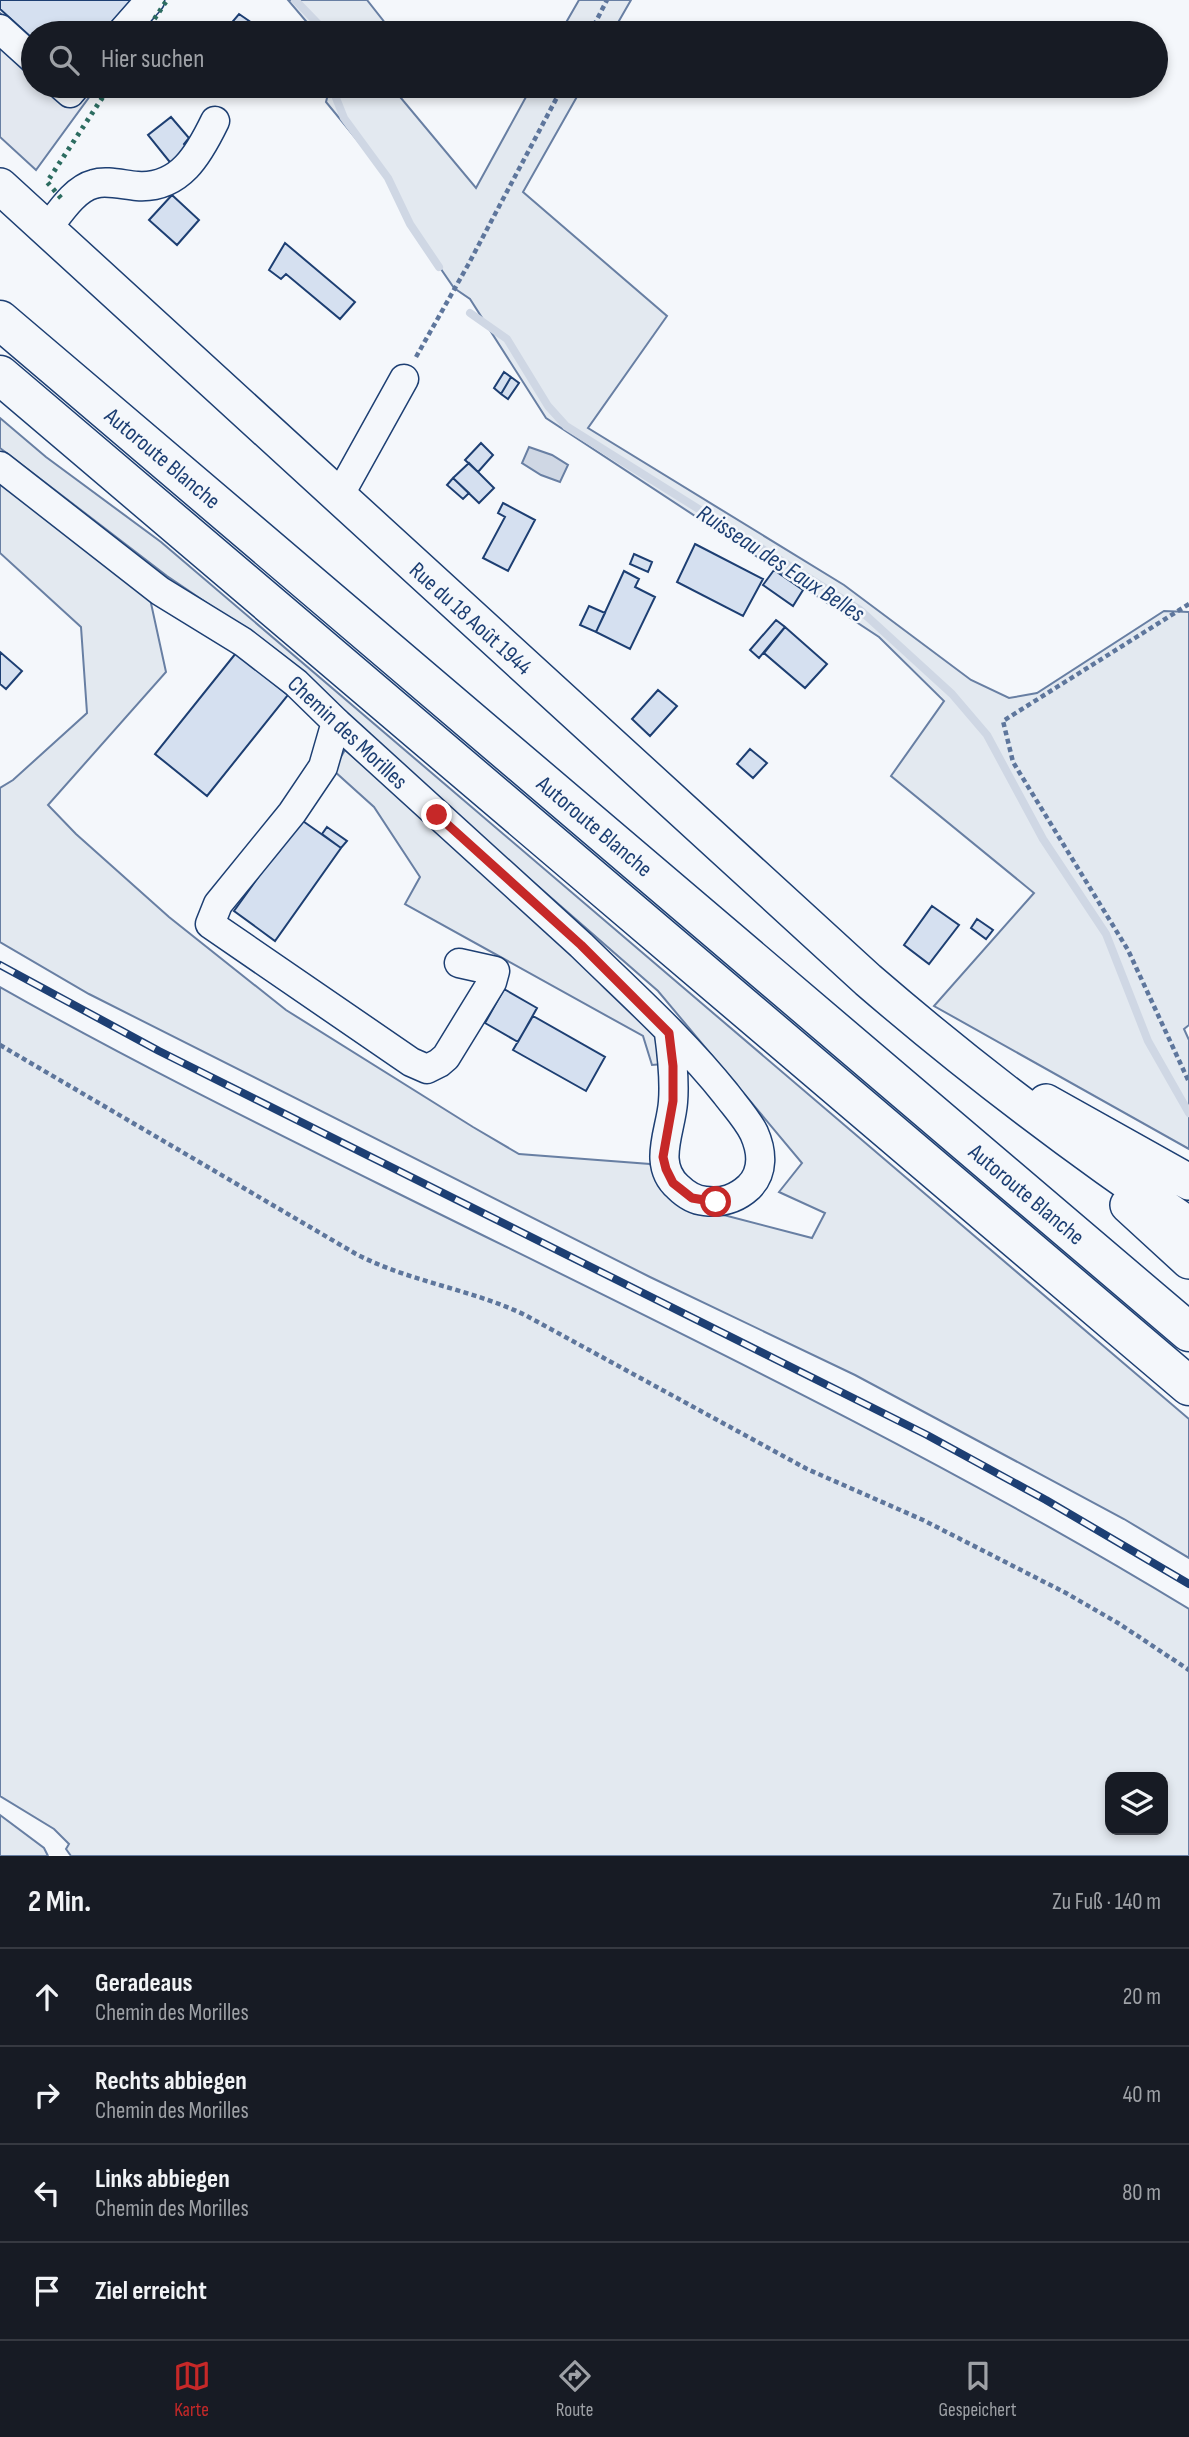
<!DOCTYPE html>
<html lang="de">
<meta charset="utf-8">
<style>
body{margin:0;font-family:"Sofia Sans Condensed",sans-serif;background:#20242c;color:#f1f3f6}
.controls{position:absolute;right:21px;bottom:21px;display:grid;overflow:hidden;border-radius:14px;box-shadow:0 4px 10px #0003}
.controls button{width:63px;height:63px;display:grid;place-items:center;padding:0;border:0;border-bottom:2px solid #363941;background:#171b24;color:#f1f3f6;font:35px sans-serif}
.stop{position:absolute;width:21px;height:21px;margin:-16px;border:5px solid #c62828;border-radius:50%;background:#fff}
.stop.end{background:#c62828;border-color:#fff;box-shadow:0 2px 7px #0008}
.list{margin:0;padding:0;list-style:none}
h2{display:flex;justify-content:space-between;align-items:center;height:91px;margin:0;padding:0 28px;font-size:30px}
h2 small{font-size:23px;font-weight:400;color:#9ea1a6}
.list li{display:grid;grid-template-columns:46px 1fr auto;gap:21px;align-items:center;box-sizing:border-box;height:98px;padding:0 28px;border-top:2px solid #363941}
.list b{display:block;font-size:26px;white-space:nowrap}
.list p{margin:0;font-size:23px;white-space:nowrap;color:#9ea1a6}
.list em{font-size:23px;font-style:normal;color:#9ea1a6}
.icon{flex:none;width:38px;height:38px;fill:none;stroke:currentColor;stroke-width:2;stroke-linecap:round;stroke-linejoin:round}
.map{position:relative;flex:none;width:1189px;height:1856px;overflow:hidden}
.search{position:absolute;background:#171b24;box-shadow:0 4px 10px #0003;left:21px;right:21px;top:21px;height:77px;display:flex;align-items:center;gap:18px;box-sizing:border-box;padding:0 24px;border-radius:38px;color:#9ea1a6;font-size:26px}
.sheet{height:483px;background:#171b24}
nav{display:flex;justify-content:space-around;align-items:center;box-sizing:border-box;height:98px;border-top:2px solid #363941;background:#171b24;font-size:19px;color:#9ea1a6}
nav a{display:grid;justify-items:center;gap:4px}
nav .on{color:#c62828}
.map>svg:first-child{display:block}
</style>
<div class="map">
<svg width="1189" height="1856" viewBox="0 0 1189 1856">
<rect width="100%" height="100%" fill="#f4f7fb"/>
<path fill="#e3e9f0" stroke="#687fa3" stroke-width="2" fill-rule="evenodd" d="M288 0H367L393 33H316Z
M579 0H631L612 33H560Z
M330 86H391L476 188 532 86H583L523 192 667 316 588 428 844 585 971 680 1009 698 1037 693 1164 611 1189 612V1025L1184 1029 1189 1040V1149L934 1006 1034 893 891 776 944 701 879 637 546 418 470 299 454 288 410 224 390 180 326 102Z
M0 418 46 457 161 542 1189 1419V1558L1124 1519 855 1375 650 1277 89 994 0 942V788L13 780 87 713 81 627 0 553V478L149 594 166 672 48 805 76 834 169 917 286 1010 473 1127 519 1154 650 1164 678 1196 693 1207 812 1238 825 1213 779 1192 802 1163 658 991 360 731 275 649 167 576 0 448Z
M345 750 427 820 653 1031 663 1064 652 1065 643 1036 405 904 420 877 374 807 333 770Z
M0 987C125 1058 254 1122 383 1186 655 1321 930 1451 1189 1609V1856H71L66 1849 69 1844 54 1829 0 1796ZM1110 1777H1163V1830H1110Z
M0 1815 44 1848 48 1856H0Z"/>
<path fill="#e3e8f0" stroke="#687fa3" stroke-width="2" d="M0 13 33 43V86H104L101 91 93 92 36 170 0 137Z"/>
<path fill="#cfd7e4" stroke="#687fa3" stroke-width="2" d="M529 447 552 455 568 465 560 482 541 475 522 463Z"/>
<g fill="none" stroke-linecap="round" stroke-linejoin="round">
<path stroke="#cfd7e4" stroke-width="8" d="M295 0 327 33
M337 86 336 98 344 118 388 178 410 224 439 267
M470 313 507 339 548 406 566 426 860 610 952 694 987 735 1043 839 1106 934 1148 1041 1189 1113"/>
</g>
<path fill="#d5e0f0" stroke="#1d3f73" stroke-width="2" d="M0 0H139L108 33H33V39L0 9Z
M239 14 255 25 250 33H223Z
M171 117 189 138 184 144 190 152 173 166 148 135Z
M172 195 199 220 177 245 149 220Z
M285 243 355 302 340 319 286 274 281 279 269 270Z
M504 372 511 377 501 394 494 388Z
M511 377 519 383 508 399 501 394Z
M481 443 493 455 478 472 465 460Z
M469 463 494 488 479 503 453 478Z
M453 478 469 493 463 499 447 485Z
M503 503 535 520 508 571 483 558 505 517 498 513Z
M695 544 763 579 743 616 677 582Z
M634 554 652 562 648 572 630 564Z
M774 570 803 590 793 606 763 585Z
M624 571 639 579 635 587 655 597 630 649 596 632Z
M589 606 605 613 596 632 580 625Z
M776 620 785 627 759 658 750 650Z
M785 627 827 664 805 688 764 653Z
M0 652 22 671 6 689 0 684Z
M236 653 288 695 207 796 155 754Z
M658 690 677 706 650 736 632 719Z
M750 749 767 763 753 778 737 764Z
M300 819 341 848 275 941 234 911Z
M327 827 347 841 341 848 322 834Z
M932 906 959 925 929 964 904 945Z
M977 919 993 930 986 939 971 928Z
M504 989 537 1008 518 1042 485 1023Z
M533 1016 605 1057 586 1091 513 1050Z"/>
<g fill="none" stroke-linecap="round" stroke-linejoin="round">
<g stroke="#1d3f73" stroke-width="31">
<path id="minor" d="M0 29 33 59
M121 33 150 0
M62 86 70 93 76 86
M47 229C59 214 74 189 94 184 106 180 124 185 137 186 180 189 199 154 215 121
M0 466 160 591 243 642 296 683 336 722 581 945C630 993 683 1040 726 1094 735 1106 747 1119 754 1133 762 1151 764 1172 749 1187 736 1199 723 1203 705 1201 694 1200 686 1195 678 1187 652 1164 671 1131 673 1102 675 1079 672 1055 669 1033
M339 496 404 379
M336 722 323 767 292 813 218 904 210 924 411 1062 427 1069 439 1063 446 1057 492 982 495 971 459 963"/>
</g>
<g stroke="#1d3f73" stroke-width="38">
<path id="major" d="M0 186 868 980C971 1069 1077 1149 1189 1225
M1046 1102 1189 1182
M1128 1205 1189 1261"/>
</g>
<g stroke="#1d3f73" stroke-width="41">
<path id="highway" d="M0 320 1189 1332
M0 375 1189 1386"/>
</g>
<path stroke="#5e769c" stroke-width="4.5" stroke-dasharray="5 3.5" stroke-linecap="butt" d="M590 33 607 0
M416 357 468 265 563 86
M1189 604 1003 721 1013 762 1128 950 1189 1082
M0 1045 356 1254C410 1282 471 1289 525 1315L807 1469 923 1520 1066 1593 1118 1623 1189 1670"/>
<use href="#minor" stroke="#f4f7fb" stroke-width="28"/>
<use href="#major" stroke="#f4f7fb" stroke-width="35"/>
<use href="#highway" stroke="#f4f7fb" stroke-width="38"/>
<g stroke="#1d3f73" stroke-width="8">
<path id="rail" d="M0 965 159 1051 927 1435 1046 1500 1189 1584"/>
</g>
<use href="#rail" stroke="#f4f7fb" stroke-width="5" stroke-dasharray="16" stroke-linecap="butt"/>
<path stroke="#2c6c60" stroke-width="5" stroke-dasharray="3.5 5" stroke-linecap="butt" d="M145 33 167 0
M61 198 47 182 110 86"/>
</g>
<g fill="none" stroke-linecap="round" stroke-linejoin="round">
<path stroke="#c62828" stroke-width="9" d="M437 815 581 945 669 1033 673 1066V1101L663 1157 666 1169 673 1183 692 1198 716 1202"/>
</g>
<g text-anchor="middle" stroke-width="5" stroke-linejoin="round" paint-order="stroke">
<g font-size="23" fill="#1d3f73" stroke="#f4f7fb">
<text transform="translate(163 458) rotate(40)" y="8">Autoroute Blanche</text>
<text transform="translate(471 618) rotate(42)" y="8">Rue du 18 Août 1944</text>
<text transform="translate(348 732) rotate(43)" y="8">Chemin des Morilles</text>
<text transform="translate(595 826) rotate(40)" y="8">Autoroute Blanche</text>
<text transform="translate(1027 1194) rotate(40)" y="8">Autoroute Blanche</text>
</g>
<g font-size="24" font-style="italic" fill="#1d3f73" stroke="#f4f7fb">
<text transform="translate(781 563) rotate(33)" y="8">Ruisseau des Eaux Belles</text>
</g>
</g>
</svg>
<div class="controls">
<button><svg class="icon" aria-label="layers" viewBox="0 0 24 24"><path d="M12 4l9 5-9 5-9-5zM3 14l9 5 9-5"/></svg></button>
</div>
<div class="stop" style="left:716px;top:1202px"></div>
<div class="stop end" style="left:437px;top:815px"></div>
<div class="search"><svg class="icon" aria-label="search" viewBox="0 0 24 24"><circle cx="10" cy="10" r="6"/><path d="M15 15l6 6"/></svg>Hier suchen</div>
</div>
<section class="sheet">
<h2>2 Min.<small>Zu Fuß · 140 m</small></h2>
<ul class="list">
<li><svg class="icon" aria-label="ahead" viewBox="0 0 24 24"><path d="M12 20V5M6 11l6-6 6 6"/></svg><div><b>Geradeaus</b><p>Chemin des Morilles</p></div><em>20 m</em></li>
<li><svg class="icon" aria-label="right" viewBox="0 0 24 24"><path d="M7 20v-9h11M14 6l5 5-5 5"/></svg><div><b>Rechts abbiegen</b><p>Chemin des Morilles</p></div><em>40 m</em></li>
<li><svg class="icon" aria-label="left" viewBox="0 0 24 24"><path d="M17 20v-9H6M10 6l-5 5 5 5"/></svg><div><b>Links abbiegen</b><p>Chemin des Morilles</p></div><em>80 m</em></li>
<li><svg class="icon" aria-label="arrive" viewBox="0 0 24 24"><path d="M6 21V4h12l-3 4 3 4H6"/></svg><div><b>Ziel erreicht</b></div></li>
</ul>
</section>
<nav>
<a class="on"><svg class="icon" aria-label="map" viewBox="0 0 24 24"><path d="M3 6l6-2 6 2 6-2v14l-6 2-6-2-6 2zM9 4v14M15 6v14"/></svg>Karte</a>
<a><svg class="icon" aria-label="directions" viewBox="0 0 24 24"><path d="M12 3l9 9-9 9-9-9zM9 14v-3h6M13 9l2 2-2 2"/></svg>Route</a>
<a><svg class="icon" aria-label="saved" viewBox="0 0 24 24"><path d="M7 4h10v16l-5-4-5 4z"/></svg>Gespeichert</a>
</nav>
